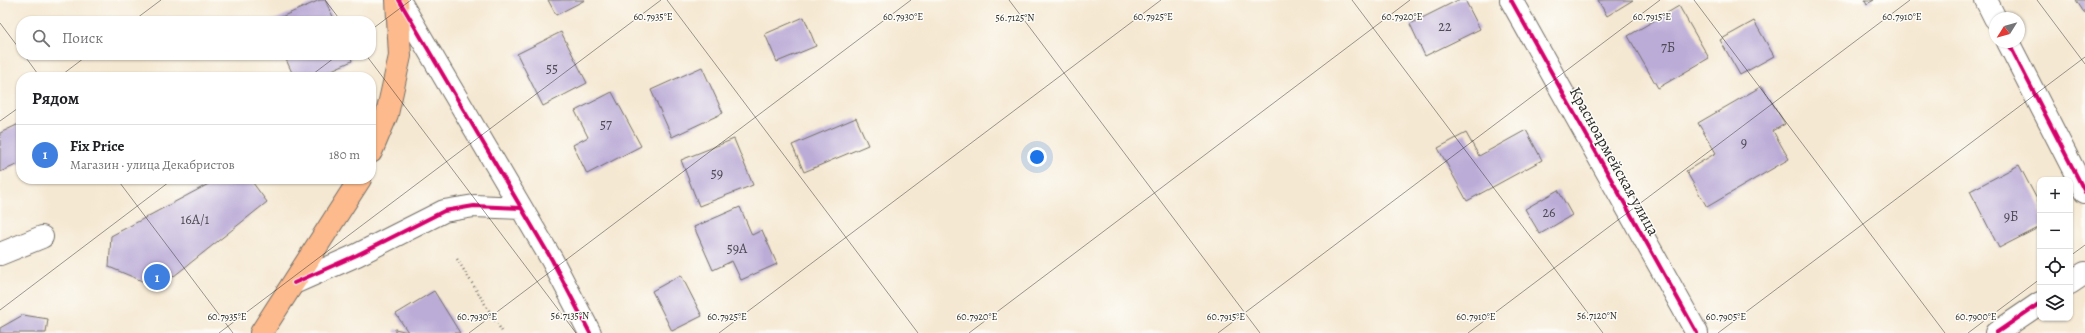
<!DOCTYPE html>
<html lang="ru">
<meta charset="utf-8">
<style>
body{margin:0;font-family:Alegreya,serif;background:#f6f6f6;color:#202124}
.controls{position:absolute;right:12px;bottom:12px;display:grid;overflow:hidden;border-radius:8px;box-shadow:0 1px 3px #0004}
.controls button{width:36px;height:36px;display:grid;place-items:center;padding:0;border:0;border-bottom:1px solid #e0e0e0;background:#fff;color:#202124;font:20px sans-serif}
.compass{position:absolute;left:1989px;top:12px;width:36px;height:36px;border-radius:50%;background:#fff;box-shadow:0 1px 3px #0004;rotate:233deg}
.you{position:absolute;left:1037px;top:157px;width:14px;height:14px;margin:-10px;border:3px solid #fff;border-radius:50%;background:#1a73e8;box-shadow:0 0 0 6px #1a73e833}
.badge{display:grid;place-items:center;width:26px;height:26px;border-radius:50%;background:#db2777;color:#fff;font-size:13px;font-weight:700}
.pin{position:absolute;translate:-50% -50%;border:2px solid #fff;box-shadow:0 1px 4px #0006}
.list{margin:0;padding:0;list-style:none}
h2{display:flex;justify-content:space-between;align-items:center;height:52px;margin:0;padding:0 16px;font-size:17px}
h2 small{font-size:13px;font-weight:400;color:#757577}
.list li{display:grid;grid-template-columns:26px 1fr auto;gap:12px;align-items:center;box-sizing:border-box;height:60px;padding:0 16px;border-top:1px solid #e0e0e0}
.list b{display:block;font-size:15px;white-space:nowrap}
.list p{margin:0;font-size:13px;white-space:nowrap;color:#757577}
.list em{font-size:13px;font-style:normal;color:#757577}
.icon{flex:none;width:22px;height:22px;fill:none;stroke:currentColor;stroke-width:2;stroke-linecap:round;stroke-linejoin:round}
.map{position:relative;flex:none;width:2085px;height:333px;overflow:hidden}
.search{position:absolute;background:#fff;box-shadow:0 1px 3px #0004;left:16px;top:16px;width:360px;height:44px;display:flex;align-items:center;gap:10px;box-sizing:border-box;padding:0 14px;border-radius:16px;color:#757577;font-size:15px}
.panel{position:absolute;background:#fff;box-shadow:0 1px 3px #0004;left:16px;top:72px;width:360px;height:112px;border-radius:16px}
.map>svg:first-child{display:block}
</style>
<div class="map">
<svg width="2085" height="333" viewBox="0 0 2085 333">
<rect width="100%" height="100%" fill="#fdfcf7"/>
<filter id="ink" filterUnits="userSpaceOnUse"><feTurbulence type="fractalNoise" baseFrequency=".025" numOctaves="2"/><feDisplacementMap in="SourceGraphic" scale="8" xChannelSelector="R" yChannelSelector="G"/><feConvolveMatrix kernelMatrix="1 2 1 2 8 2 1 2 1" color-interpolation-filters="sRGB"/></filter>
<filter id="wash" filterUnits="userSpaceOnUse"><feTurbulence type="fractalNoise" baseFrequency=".012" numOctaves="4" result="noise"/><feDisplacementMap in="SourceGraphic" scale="16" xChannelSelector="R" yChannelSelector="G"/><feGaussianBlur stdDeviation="0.9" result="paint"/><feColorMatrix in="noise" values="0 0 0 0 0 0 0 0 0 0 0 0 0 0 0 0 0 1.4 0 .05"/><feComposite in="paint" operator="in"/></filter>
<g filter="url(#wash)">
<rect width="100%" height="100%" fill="#f5e8d2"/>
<g id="blocks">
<path fill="#bbacd7" d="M320 0H325L335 21H272Z
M548 0H585L556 15Z
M1458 0H1465L1480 29 1425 56 1410 24Z
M1598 0H1633L1607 16Z
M1865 0H1874L1867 4Z
M2076 0H2085V14Z
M1679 6 1709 58 1658 88 1628 36Z
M804 17 816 46 777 62 765 34Z
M1754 21 1774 56 1740 75 1720 40Z
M561 32 587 83 543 106 517 54Z
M284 55H350L352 61 316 77H294Z
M702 67 723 113 672 137 651 90Z
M1762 86 1785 124 1773 131 1789 159 1707 207 1686 171 1716 153 1698 123Z
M612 92 641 146 587 174 573 145 588 137 575 111Z
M856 118 868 145 804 172 792 145Z
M21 123V163L0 172V133Z
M1526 130 1542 160 1467 201 1438 148 1466 133 1479 156Z
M734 139 753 185 699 206 681 160Z
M2019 165 2040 205V227L1999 248 1970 191Z
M250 179 267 202 159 288 109 267 111 236 216 180Z
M1558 190 1572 215 1540 234 1525 209Z
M740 207 752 235 762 230 777 264 741 280 732 261 713 270 694 227Z
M681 275 702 316 672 331 652 291Z
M434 291 460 333H395V329L408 332 396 314Z
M23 315 48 319 46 333H0V328Z"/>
</g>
</g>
<g filter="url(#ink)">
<use href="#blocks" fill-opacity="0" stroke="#726d65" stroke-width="1"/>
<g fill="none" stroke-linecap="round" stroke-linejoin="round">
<g stroke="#726d65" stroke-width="24">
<path id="minor" d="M399 0 552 260 590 333
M1511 0 1697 333
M1986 0 1995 18
M2008 42 2085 192
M0 254 42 237
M294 283 357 255 444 211 474 206 521 208
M2070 283 2085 273
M1996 333 2040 303"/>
</g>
<g stroke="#726d65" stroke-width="24">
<path id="major" d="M371 152 387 114 400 56 397 0
M261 333 360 179"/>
</g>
<path stroke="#726d65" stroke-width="2.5" stroke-dasharray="1 3" stroke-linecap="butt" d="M457 259 503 333"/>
<use href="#minor" stroke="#fff" stroke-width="22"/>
<use href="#major" stroke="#fcba8d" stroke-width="22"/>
<g stroke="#fdfcf7" stroke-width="6">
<path id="cycleway" d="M399 0 552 260 590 333
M1511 0 1697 333
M2008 42 2085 192
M294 283 357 255 444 211 474 206 521 208
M1996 333 2040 303"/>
</g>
<use href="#cycleway" stroke="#d6006c" stroke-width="4"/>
</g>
</g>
<path fill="none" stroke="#2b2b2b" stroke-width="1" stroke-opacity="0.45" d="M325 0 341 21M667 0 918 333M1009 0 1260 333M1352 0 1603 333M1694 0 1945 333M2037 0 2085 64M133 21 161 0M0 23 21 51M371 30 411 0M24 55 40 77M366 55 576 333M59 77 88 55M309 77 338 55M0 121 21 106M117 179 233 333M2070 256 2085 245M0 310 173 179M219 333 661 0M469 333 911 0M719 333 1161 0M969 333 1410 0M1218 333 1660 0M1468 333 1910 0M1718 333 2085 57M1968 333 2040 279"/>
<g text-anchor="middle" stroke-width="3" stroke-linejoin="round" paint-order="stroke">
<g font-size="14" fill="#4f4b56">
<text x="1445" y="31">22</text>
<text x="1668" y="52">7Б</text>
<text x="552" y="73">55</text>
<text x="606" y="129">57</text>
<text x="1744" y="147">9</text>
<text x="717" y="178">59</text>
<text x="1549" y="217">26</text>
<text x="2011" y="221">9Б</text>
<text x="195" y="224">16А/1</text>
<text x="737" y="253">59А</text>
</g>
<g font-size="16" fill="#2b2b2b" stroke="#fdfcf7">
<text transform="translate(1615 161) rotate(61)" y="6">Красноармейская улица</text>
</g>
</g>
<g font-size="10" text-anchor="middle" fill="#2b2b2b" stroke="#fdfcf7" stroke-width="3" stroke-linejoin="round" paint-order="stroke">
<text x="1652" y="20">60.7915°E</text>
<text x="653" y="20">60.7935°E</text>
<text x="903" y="20">60.7930°E</text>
<text x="1153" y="20">60.7925°E</text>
<text x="1402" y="20">60.7920°E</text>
<text x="1902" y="20">60.7910°E</text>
<text x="1015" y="21">56.7125°N</text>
<text x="570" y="319">56.7135°N</text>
<text x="1597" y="319">56.7120°N</text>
<text x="227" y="320">60.7935°E</text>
<text x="477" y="320">60.7930°E</text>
<text x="727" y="320">60.7925°E</text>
<text x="977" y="320">60.7920°E</text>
<text x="1226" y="320">60.7915°E</text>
<text x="1476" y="320">60.7910°E</text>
<text x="1726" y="320">60.7905°E</text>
<text x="1976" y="320">60.7900°E</text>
</g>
</svg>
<div class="controls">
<button>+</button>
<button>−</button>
<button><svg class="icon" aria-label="locate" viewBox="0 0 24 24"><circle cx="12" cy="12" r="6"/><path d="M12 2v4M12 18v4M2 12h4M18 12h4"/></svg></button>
<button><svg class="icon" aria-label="layers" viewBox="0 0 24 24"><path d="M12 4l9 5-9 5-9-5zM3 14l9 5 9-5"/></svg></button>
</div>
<svg class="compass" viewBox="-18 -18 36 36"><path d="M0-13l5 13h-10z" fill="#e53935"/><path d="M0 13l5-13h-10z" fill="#757577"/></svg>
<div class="you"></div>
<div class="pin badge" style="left:157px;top:277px;background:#3f7fe0">1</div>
<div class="search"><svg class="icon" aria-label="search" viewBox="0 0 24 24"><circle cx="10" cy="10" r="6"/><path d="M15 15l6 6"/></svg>Поиск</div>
<section class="panel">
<h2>Рядом<small></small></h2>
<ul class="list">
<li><span class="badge" style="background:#3f7fe0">1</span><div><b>Fix Price</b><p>Магазин · улица Декабристов</p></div><em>180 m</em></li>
</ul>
</section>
</div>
